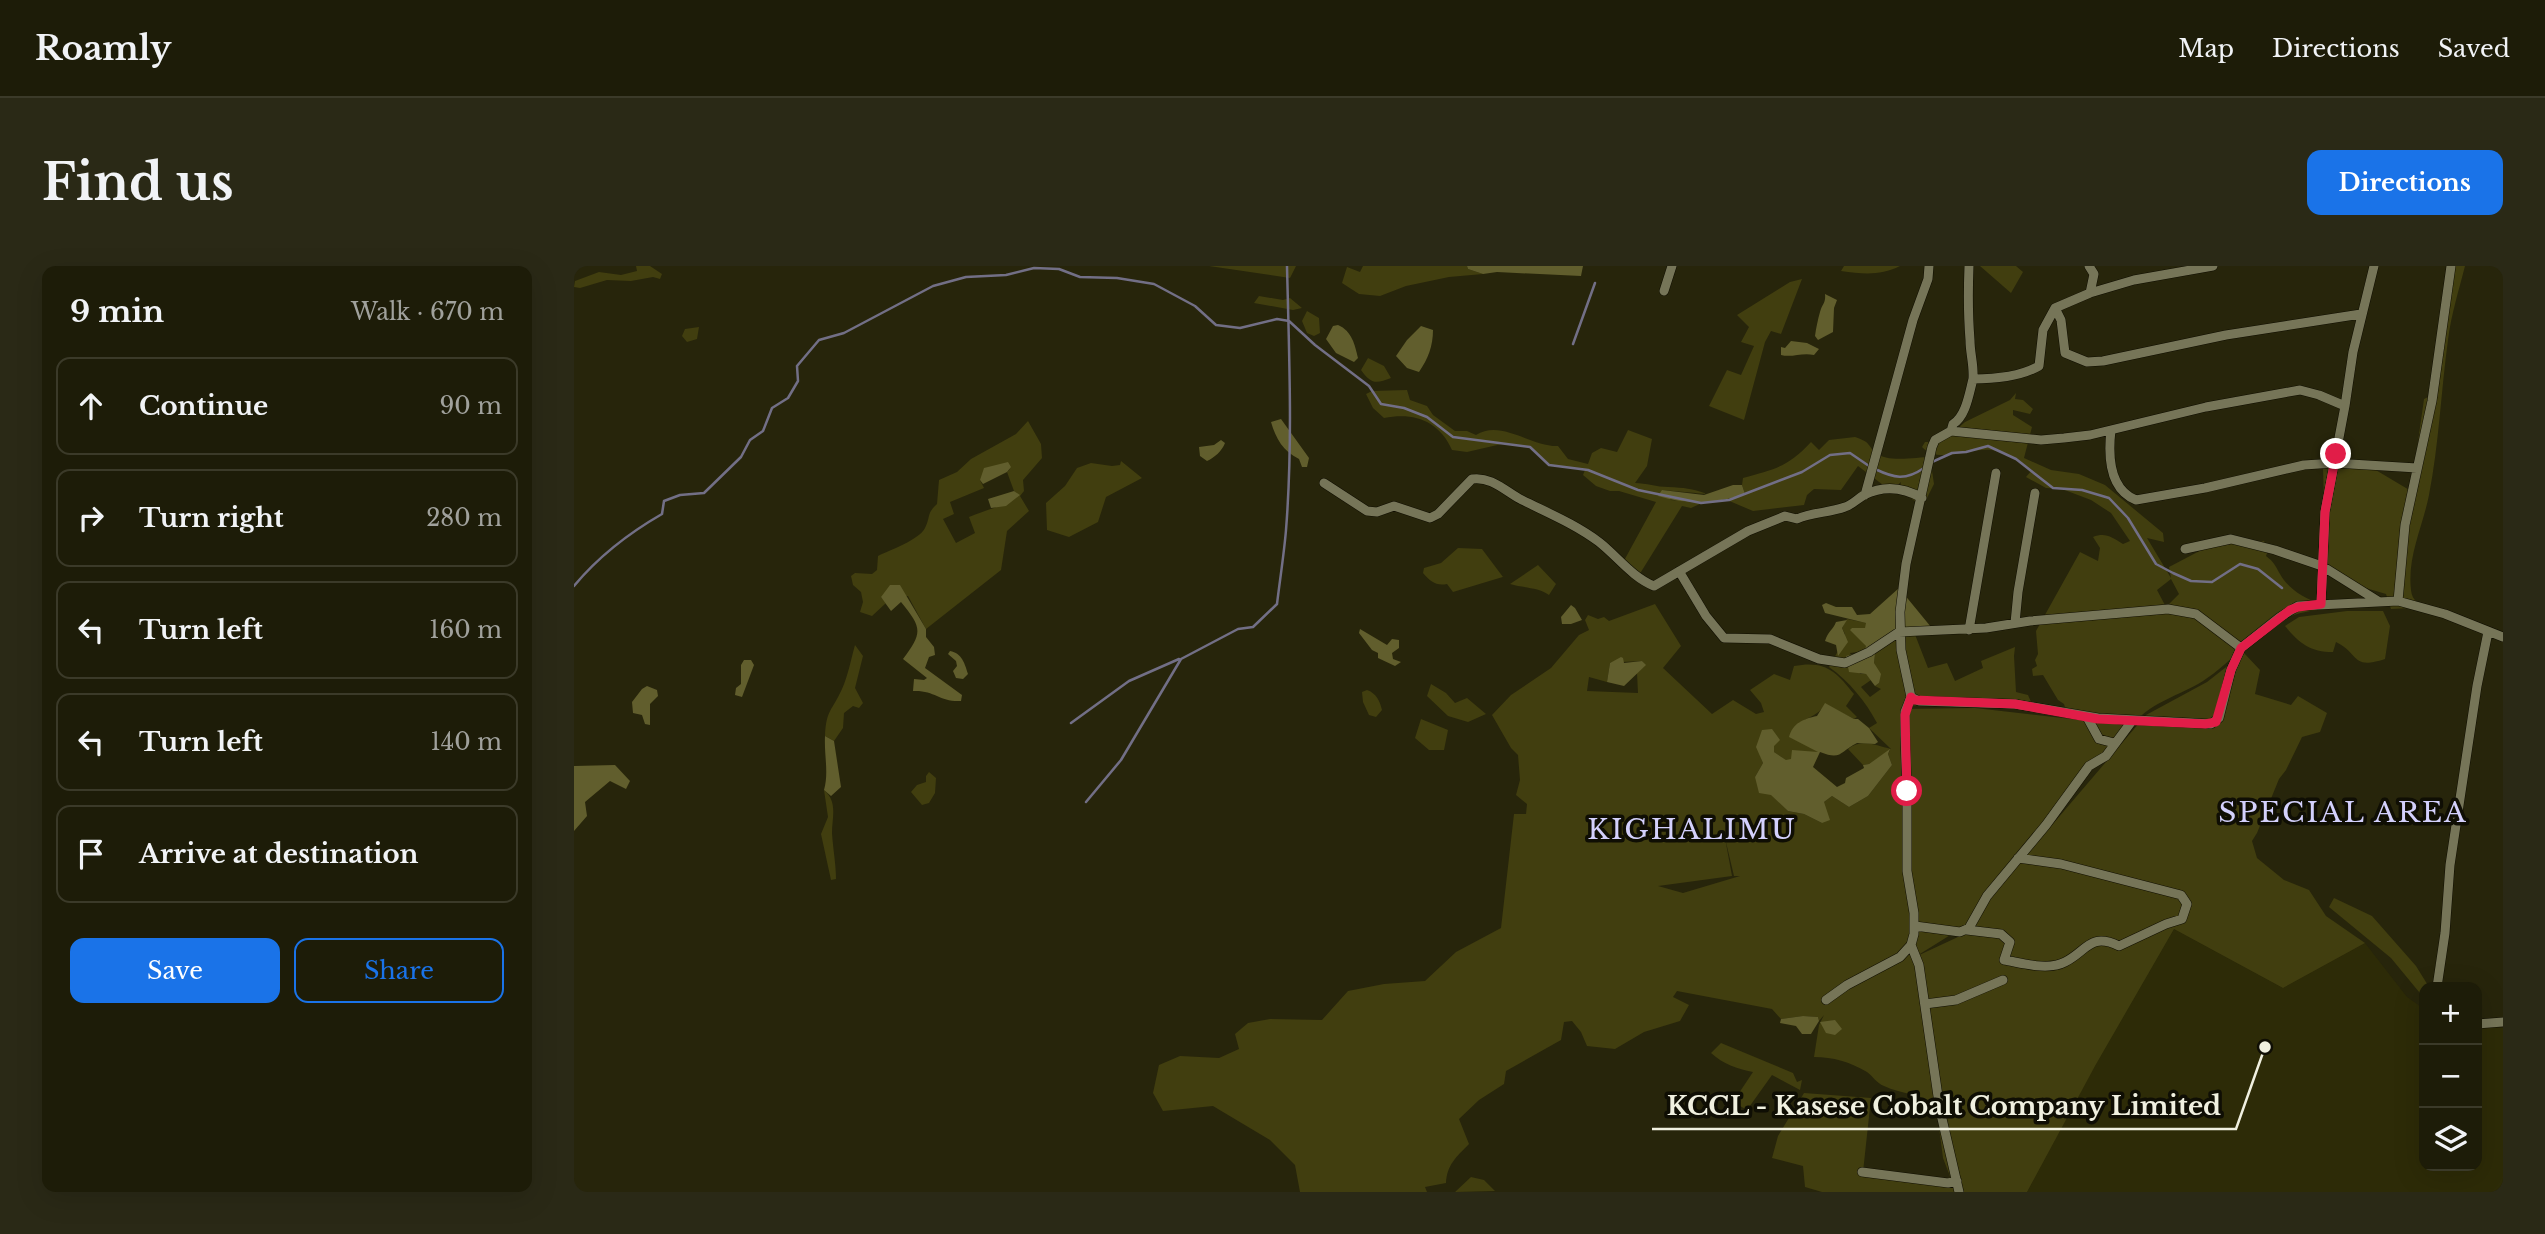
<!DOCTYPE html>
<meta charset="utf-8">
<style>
body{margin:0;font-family:"Libre Baskerville",serif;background:#2a2916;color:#f1f3f6}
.controls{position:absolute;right:21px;bottom:21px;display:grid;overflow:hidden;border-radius:14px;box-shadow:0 7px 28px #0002}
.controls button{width:63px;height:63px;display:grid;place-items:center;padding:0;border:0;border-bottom:2px solid #3b3a29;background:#1d1c08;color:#f1f3f6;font:35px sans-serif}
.stop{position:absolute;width:21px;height:21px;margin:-16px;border:5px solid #e11d48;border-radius:50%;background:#fff}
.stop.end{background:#e11d48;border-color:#fff;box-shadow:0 2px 7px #0008}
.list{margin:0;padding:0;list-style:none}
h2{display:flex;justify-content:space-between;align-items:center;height:91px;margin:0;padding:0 28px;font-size:30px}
h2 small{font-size:23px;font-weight:400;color:#a0a19c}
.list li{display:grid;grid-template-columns:46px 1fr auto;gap:21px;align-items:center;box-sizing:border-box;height:98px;margin:0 14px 14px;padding:0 14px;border:2px solid #3b3a29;border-radius:14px}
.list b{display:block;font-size:26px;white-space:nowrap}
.list em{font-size:23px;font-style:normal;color:#a0a19c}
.actions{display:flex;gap:14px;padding:21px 28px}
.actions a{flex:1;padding:16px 0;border:2px solid #1a73e8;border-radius:14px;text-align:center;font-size:24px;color:#1a73e8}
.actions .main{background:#1a73e8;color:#fff}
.icon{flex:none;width:38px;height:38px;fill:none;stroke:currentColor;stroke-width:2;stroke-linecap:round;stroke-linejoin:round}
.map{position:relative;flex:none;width:1929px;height:926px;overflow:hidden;border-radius:14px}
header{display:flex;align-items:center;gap:42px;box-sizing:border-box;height:98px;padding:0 35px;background:#1d1c08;border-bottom:2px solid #3b3a29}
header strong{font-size:33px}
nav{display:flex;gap:38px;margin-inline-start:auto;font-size:24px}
.intro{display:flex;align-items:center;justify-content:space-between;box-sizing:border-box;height:168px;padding:0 42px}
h1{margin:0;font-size:49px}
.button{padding:18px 32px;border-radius:14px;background:#1a73e8;color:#fff;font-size:24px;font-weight:700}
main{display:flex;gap:42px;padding:0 42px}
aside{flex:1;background:#1d1c08;border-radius:14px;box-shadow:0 7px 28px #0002}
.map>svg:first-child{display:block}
</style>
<header>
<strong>Roamly</strong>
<nav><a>Map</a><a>Directions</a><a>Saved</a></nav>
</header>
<div class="intro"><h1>Find us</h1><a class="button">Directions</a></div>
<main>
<aside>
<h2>9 min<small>Walk · 670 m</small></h2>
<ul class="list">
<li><svg class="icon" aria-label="ahead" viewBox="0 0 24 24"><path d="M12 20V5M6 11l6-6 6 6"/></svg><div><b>Continue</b></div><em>90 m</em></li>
<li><svg class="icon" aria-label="right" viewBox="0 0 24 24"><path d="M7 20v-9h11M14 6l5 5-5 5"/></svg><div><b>Turn right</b></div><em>280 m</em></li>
<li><svg class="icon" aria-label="left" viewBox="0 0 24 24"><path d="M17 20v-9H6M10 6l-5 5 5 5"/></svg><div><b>Turn left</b></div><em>160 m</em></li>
<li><svg class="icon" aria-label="left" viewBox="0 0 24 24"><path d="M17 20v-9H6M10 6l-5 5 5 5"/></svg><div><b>Turn left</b></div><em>140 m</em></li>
<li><svg class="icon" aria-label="arrive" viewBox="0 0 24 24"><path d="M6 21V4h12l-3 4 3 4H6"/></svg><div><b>Arrive at destination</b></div></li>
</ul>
<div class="actions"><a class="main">Save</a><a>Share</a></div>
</aside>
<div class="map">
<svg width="1929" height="926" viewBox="0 0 1929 926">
<rect width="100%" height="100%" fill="#27250b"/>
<path fill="#2d2b07" d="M1600 663 1709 722 1791 677 1833 731 1850 743V900H1903V759L1929 762V926H1453L1515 810Z"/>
<path fill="#413e0f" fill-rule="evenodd" d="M62 0H76L88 8 86 13 79 11 57 15 33 14 6 22 0 21 1 15 25 6 47 9 63 5Z
M635 0H722L716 12Z
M789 0H893L894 3 909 8 875 11 832 20 806 30 785 28 768 17 773 1 786 6Z
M1270 0H1326C1306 10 1289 8 1267 5Z
M1406 0H1442L1449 6 1437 27Z
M1873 0H1891C1885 24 1877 49 1874 74 1867 125 1865 178 1855 229 1849 260 1833 291 1837 324 1838 335 1845 338 1855 341L1817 343 1812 328 1768 315 1752 298 1749 202 1790 197 1837 225 1850 133 1860 128Z
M1228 13 1207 68 1197 65 1191 76 1170 154 1135 140 1153 104 1167 109 1180 80 1167 76 1175 61 1163 49 1216 16Z
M685 30 709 34 716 32 728 42 719 44 680 37Z
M733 45 745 52 746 67 740 70 733 67 728 55Z
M125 61 123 73 113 76 108 70 111 63Z
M794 92 810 100 817 112C802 118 797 118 787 104Z
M833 124 836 134 853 140 859 149 881 165H893L902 169C927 153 957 181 984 180L994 193 1014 198 1018 187 1027 182 1043 186 1054 164 1078 173 1073 200 1061 217C1072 217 1083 221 1094 221 1111 222 1117 222 1133 228L1088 224 1097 234 1128 237 1117 242 1108 240 1062 314 1046 302 1082 236 1045 225H1036L1022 220 1009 209 1011 204 975 199 956 181 932 177 893 186 878 184C865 154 839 146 810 152L799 142 792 128 798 125Z
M1442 127 1441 133 1449 134 1459 143 1456 148 1439 144V149L1458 161 1450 192 1477 204 1505 208 1531 219 1589 267 1590 276 1573 272 1597 312 1595 301 1635 280 1690 275 1694 284 1692 290C1700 296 1701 299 1706 308 1715 324 1731 333 1748 338L1756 333 1768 341C1753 343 1735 344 1720 349 1684 361 1660 395 1629 415 1605 430 1579 435 1560 457L1494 451 1490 438 1484 434 1469 409 1459 410 1458 403 1463 400 1461 394 1464 388 1462 365 1506 286 1524 295 1526 282 1519 271C1531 266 1538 271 1549 278L1556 275 1537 247 1517 234 1488 223 1472 222 1452 211 1458 204C1446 196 1433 187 1418 184 1396 181 1364 199 1348 181L1351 176H1363L1376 169 1391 156 1436 134ZM1597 313 1605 328 1592 341 1583 324Z
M454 155 467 178 468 192 449 214 450 225 446 230 455 245 433 265 427 304 352 363 334 330 307 331 312 337 298 350 286 346 289 336 287 326 279 319 277 310 281 307 298 308 303 304 304 290C316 284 345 274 351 262 357 250 352 248 363 238L365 214 383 206 397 193 442 168ZM436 203 433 206 440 225 445 229C430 241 413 243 395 251L401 267 382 277 369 253 380 248 376 236 410 222 406 214Z
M1281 171C1298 177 1292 178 1302 187 1313 197 1343 191 1356 191L1360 218 1349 240 1325 225 1327 216 1317 225 1284 200 1267 224 1240 223 1233 229 1230 239 1179 245 1153 234 1171 228 1168 219 1169 212C1201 203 1214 201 1237 176L1245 184 1255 174Z
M547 195 568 212 532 231 524 256 495 271 473 264 472 237 491 220 503 202 517 197 538 200 546 199Z
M884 282 908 283 929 311 932 310 879 326 873 318C862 320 857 316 849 307L850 302 867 297Z
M964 299 982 318 975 329C964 321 949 322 936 318Z
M1081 338 1107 380 1089 402 1138 448 1159 434 1182 448 1190 446 1187 437 1176 424 1200 408 1216 414 1220 400C1251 394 1262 405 1280 428L1272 440 1283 451 1280 453 1251 438C1242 455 1220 451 1216 471L1246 486 1213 495 1200 486V480L1186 489 1189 497 1181 511 1214 545 1230 548 1248 557 1250 536 1258 530 1275 541 1294 530 1318 499 1314 488 1316 484 1295 498 1289 499 1274 483C1288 472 1302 480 1317 483L1295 462 1303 457C1292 436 1275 415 1255 401L1264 385V389L1271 368 1268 362 1273 353 1293 357 1292 362H1278L1293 381 1291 385 1276 387 1286 408H1292L1297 414 1287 421 1296 431 1307 423 1301 420 1305 417 1300 397 1301 388 1319 374 1340 366 1354 402 1373 397 1381 415 1409 402 1407 395 1441 381 1440 390 1442 426 1454 429 1461 445C1427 442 1355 432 1326 443L1401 442 1558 460 1520 497 1394 658 1341 691 1399 664 1414 634 1572 449 1633 416 1670 387 1686 404 1681 428 1717 439 1724 430 1753 447 1746 466 1728 471 1712 504 1705 513 1683 567 1678 575 1683 592 1710 614 1735 624 1752 650 1791 677 1709 722 1600 663 1521 800 1453 926H1248L1231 921 1229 900 1198 892 1204 870 1230 827 1297 832 1289 906 1351 916 1377 913 1369 892 1362 838C1346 828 1327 828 1310 820 1302 817 1299 810 1293 806 1276 796 1259 791 1240 791L1245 759 1250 749 1245 755 1244 751 1229 750 1207 753 1198 743 1103 725 1099 731 1115 739 1106 755 1070 766 1041 783 1013 780 1007 766 998 755 990 756 987 774 932 805 930 818 905 834 885 853 895 878C882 891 873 899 872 917L851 921 853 926H726L721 899 696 874 639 840 589 845 579 827 585 799 606 790 645 792 665 783 661 768 674 757 696 753 748 754 774 725 810 718 851 715 882 686 927 662 940 548H952L953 538 942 529 946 514 944 489 937 482 918 449 937 429 977 402 1005 369 1015 364 1011 354 1014 349 1024 353 1030 351 1035 355ZM1049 392 1048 396 1068 395 1071 399 1063 407 1064 427 1013 425 1015 411 1033 416 1036 397ZM1151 572 1160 610H1166L1109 627 1084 620 1158 610Z
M1773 345H1809L1816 360 1811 393C1777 404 1786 388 1762 376L1759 386C1736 386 1725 377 1711 360L1725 351Z
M281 379 289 390 281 422 289 437 285 442 279 440 270 447 269 462 260 475 251 470C252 444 258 445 268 423 274 410 277 393 281 379Z
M857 418 872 427 881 437 893 432 912 448 894 456 874 450 853 430Z
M793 424C802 427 806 435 808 444L802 451 795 449 789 436 788 426Z
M847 453 874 464 870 484H855L841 472Z
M355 506 362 512 361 527 355 537 348 539 337 526 343 519 352 516V510Z
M250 524C264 536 258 551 258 567 259 583 262 598 262 613L257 614 247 568 254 551Z
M1760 632 1798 650 1842 700 1855 721H1850V732L1817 692 1755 641Z
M1147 777 1219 807 1223 816 1228 814 1226 824 1198 809 1173 844 1159 836 1179 806C1163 803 1149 798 1137 787Z
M897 911 910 914 921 925 881 926Z"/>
<path fill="#615e2d" d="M893 0H1009L1007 10 923 6 909 8 894 3Z
M1251 28 1263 34 1260 42 1259 66 1244 74 1241 70C1242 62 1244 53 1246 46 1248 38 1252 37 1251 28Z
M764 59C778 65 781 79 784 92L780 96 762 87 752 73 759 60Z
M847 60 859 64C859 80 854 93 845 106L833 102 822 90 833 74Z
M1217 75 1233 77 1245 83 1240 89C1228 86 1218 92 1207 89V81L1211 82Z
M707 153 735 192 733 201H728L725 193C709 185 702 173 697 156Z
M647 174 651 177C648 185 640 192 633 195L626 190 625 181 640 179Z
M434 196 437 201 433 206 409 218 406 214 410 202Z
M1159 219H1168L1171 228C1142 238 1114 239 1084 230L1088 224 1130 229Z
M440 225 446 229 432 240 417 242 414 233Z
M316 319H326L352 363V371L360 381 361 389 355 391 351 402 388 429 387 435C365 436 361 424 339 425L340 413 350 414 353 412 329 393C349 366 348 362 327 336L317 345 307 331Z
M1325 322 1357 361 1319 374 1301 388 1300 397 1307 408 1305 417 1301 420 1292 408 1275 406 1272 390 1291 385 1292 380 1276 364 1278 362H1291L1292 357 1251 347 1248 339 1252 337 1262 341H1278L1283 349 1296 348Z
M997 339 1001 342 1008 354 997 358H988L987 351Z
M1273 354 1268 362 1274 376 1264 390 1262 379 1251 375C1254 365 1259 364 1262 356Z
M786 363 813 379 818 373 825 374V382L818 387 819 393 827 396 821 400 804 392V387L798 384 785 367Z
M376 385C388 387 391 398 394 408L389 413 382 412 379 405 383 400 382 395 374 388Z
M1047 391 1049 392 1050 397 1068 395 1072 399 1050 420 1033 416 1036 397Z
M170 394H177L180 399 168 431 161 429 162 422 167 418V399Z
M73 420 83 424 84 430 76 438V459L71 458 68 449 59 447 58 436 68 423Z
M1251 437 1280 453H1284L1295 462 1304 476 1301 478 1283 477C1266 485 1268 495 1246 486L1239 501 1263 521 1271 517 1272 512 1290 502 1289 499 1295 498 1316 483 1314 488 1318 499 1294 530 1275 541 1258 530 1250 536 1256 554 1248 557 1230 548 1214 545 1197 529 1185 527 1181 511 1189 497 1182 481 1188 464 1198 463 1206 474 1200 480V486L1212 494 1217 493 1218 484 1244 486 1215 471C1219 457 1229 453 1243 450Z
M251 470 260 475 267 521 257 530 250 524C255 507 250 489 251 470Z
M41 499 56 515 52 523 36 515 11 536 13 550 0 565V500Z
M1229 750 1244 751 1245 755 1237 768H1228L1222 760 1206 757 1207 753Z
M1261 754 1268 763 1261 769 1252 767 1246 756Z"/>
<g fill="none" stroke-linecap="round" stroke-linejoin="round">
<path stroke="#726f86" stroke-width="2.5" d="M999 78 1021 17
M1358 196 1378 187 1392 186 1414 180 1442 193 1479 222 1508 224 1535 232 1554 252 1582 298 1599 307 1617 315 1638 316 1666 298 1684 303 1708 322
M1301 203C1320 212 1331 215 1350 202
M0 320C24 291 55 267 88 248L90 235 106 229 130 227 167 191 176 174 189 165 198 142 214 132 224 115 223 100 245 74 270 67 359 20 392 11 432 9 460 2 485 3 506 11 543 12 580 18 621 40 642 59 666 62 703 53 715 55 741 79 795 120 807 138 830 142 853 151 879 171 956 181 975 199 1014 204 1064 224 1127 237 1155 234 1228 206 1256 189 1276 187 1295 200
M497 457 555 415 605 393
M512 536 547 494 607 393 664 363 679 361 703 338C706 313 710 288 712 264 719 176 715 87 713 0"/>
<g stroke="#100e00" stroke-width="10">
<path id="minor" d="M1395 0C1394 25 1394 49 1396 74 1396 88 1400 98 1399 113
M1090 25 1098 0
M1516 27 1560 14 1639 0
M1481 42 1487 54 1491 87 1513 96 1529 95 1652 69 1787 48
M1537 164C1534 190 1535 223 1562 234L1631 222 1730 199 1760 197 1843 202
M1377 165 1467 174 1490 172 1516 169 1632 141 1726 124 1745 129 1771 140
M750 217 793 245 803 246 820 240 856 252 864 248 898 213C918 210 932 226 948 234 974 247 1001 258 1025 276 1044 291 1058 311 1080 320L1174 265 1211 250 1223 253C1238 246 1255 247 1271 241 1278 239 1283 233 1290 229 1310 219 1329 221 1348 232
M1291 229 1339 54 1354 13 1355 0
M1611 283 1657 273 1701 284 1748 300 1804 335
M1105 305 1132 350 1150 372 1196 373 1245 393 1271 397 1295 386 1325 366 1412 362 1456 355 1594 343 1622 348 1667 382
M1824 335 1831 259 1858 135 1877 0
M1747 338 1751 246 1771 140 1779 86 1800 0
M1441 357 1444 326 1461 227
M1395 364 1422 207
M1337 431 1345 435 1441 438 1524 452 1637 458 1645 452 1657 404 1667 382 1706 351 1724 340 1824 335 1871 348 1929 371
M1513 451 1525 473 1540 477
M1341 660 1386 666 1395 662 1413 630 1472 559 1515 500 1532 490 1558 455
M1393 664 1427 668 1436 676 1430 694C1448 697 1474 705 1491 696 1513 685 1516 666 1545 680L1592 658 1608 653 1613 638 1607 629 1487 598 1444 592
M1337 679 1345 699 1366 844 1385 926
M1863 721 1871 667 1876 599 1903 420 1914 366
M1252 734 1273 719 1326 691 1337 679 1340 668V647L1333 605V525L1331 469V446L1337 431 1327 384 1326 346 1332 298 1358 181 1361 174 1377 165 1379 158C1392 150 1395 128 1399 113 1421 113 1446 111 1465 100L1469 64 1481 42 1516 27 1520 8 1515 0
M1351 738 1382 734 1429 714
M1903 758 1929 756
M1288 906 1374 917 1383 915"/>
</g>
<use href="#minor" stroke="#767558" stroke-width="9"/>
</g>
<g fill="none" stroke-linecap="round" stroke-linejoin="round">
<path stroke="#e11d48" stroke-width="9" d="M1333 525 1331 449 1337 431 1340 434 1441 438 1524 453 1631 458 1642 456 1657 404 1667 382 1716 344 1724 341 1747 338 1751 246 1762 188"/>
</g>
<g text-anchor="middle" stroke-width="7" stroke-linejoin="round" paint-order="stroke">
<g font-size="28" letter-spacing="2" fill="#d3d0fc" stroke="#0f0e04">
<text x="1769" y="556">SPECIAL AREA</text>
<text x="1118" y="573">KIGHALIMU</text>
</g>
</g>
<path fill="none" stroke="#f0f0e0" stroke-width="2.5" d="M1691 781L1662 863H1078"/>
<circle fill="#f0f0e0" stroke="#0f0e04" stroke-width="2.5" cx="1691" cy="781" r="7"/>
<g font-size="26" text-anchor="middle" font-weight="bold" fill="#f0f0e0" stroke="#0f0e04" stroke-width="7" stroke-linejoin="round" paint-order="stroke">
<text x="1370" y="849">KCCL - Kasese Cobalt Company Limited</text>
</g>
</svg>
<div class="controls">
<button>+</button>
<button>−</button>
<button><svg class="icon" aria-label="layers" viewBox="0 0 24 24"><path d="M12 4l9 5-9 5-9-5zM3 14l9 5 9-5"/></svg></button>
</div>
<div class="stop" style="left:1333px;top:525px"></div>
<div class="stop end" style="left:1762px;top:188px"></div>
</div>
</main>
